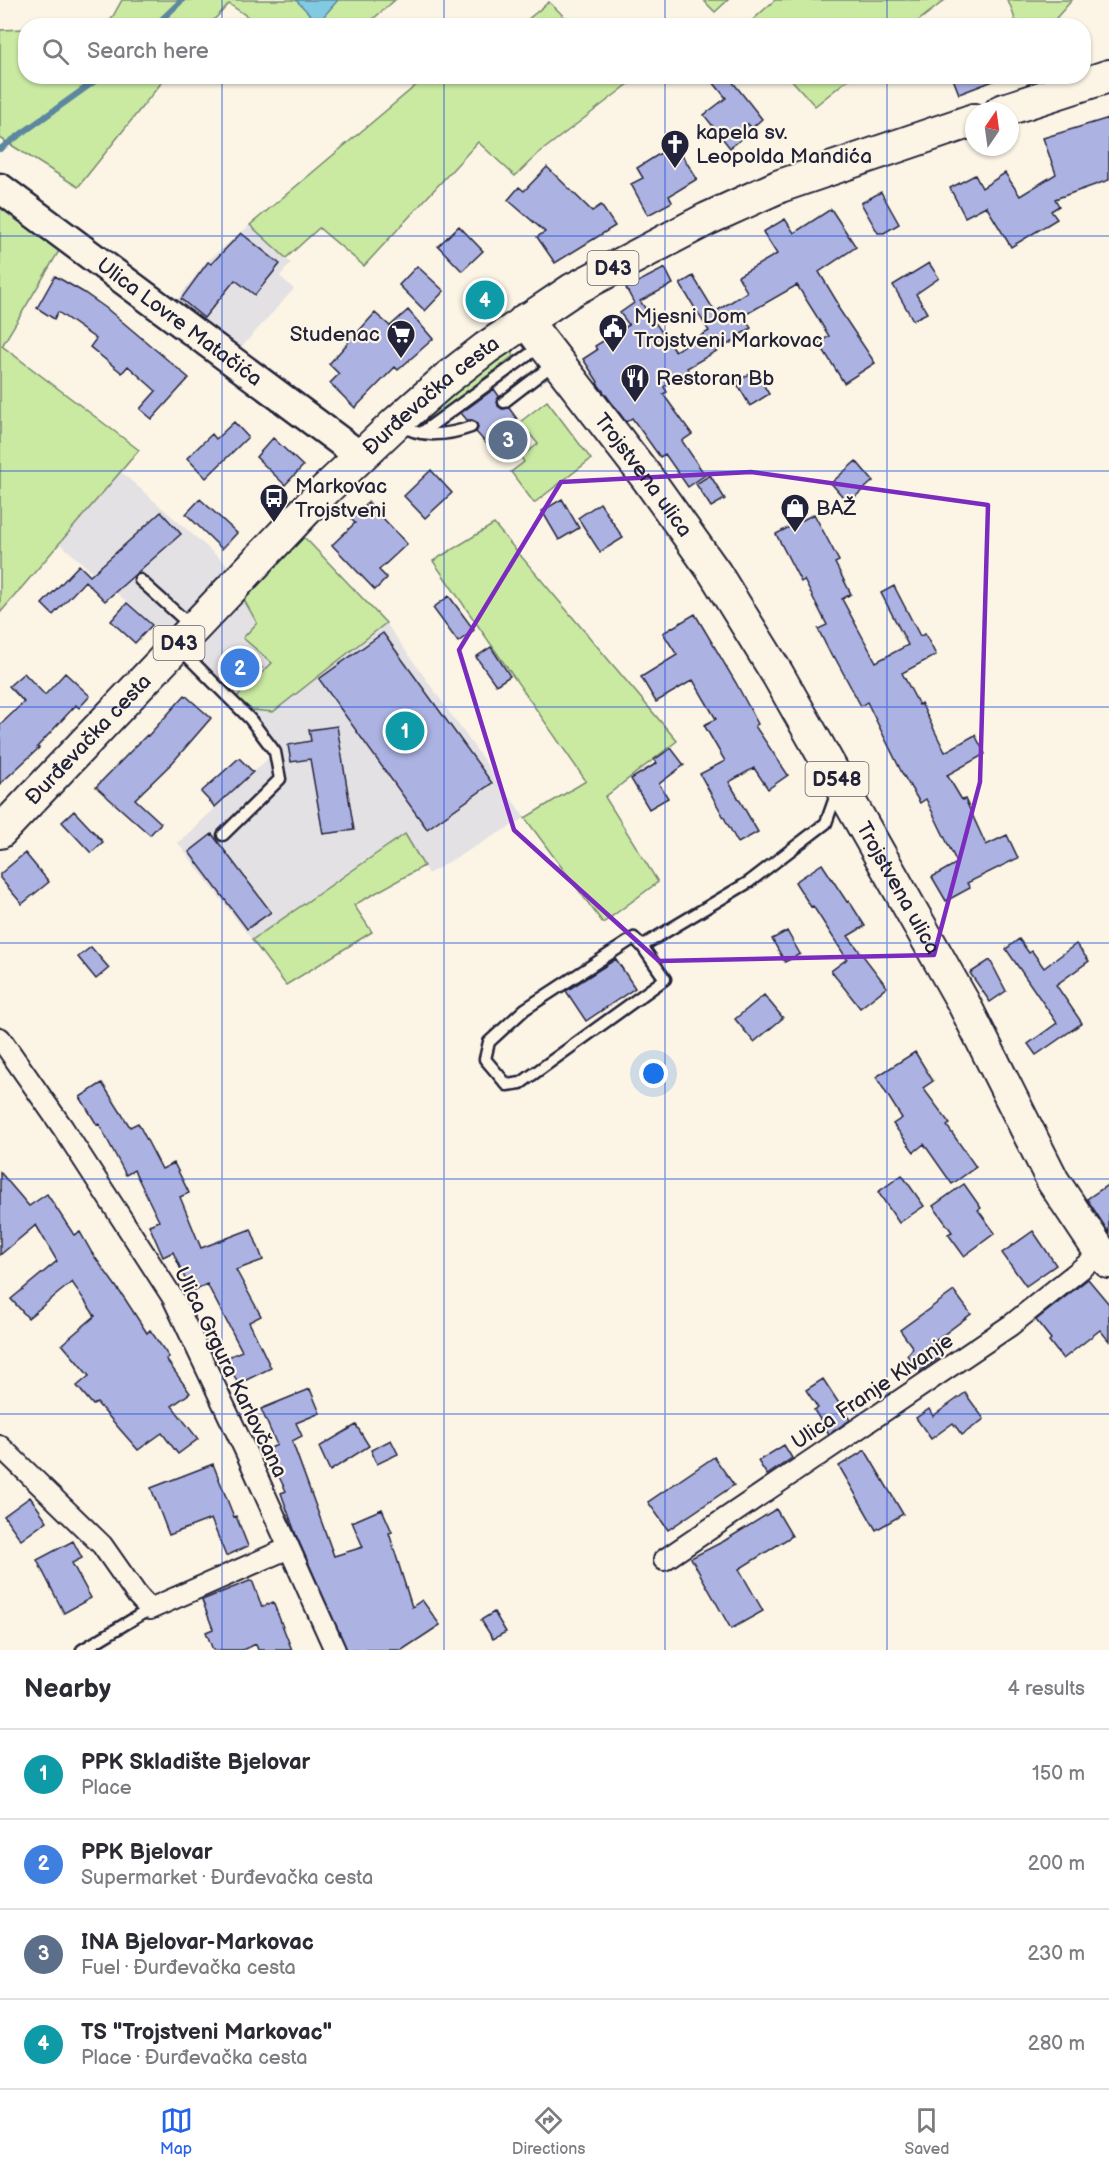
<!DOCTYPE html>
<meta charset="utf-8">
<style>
body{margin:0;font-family:"Balsamiq Sans",sans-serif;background:#f2f2f3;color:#2b2b33}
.compass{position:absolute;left:965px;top:102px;width:54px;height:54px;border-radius:50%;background:#fff;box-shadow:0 2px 4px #0004;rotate:13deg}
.you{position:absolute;left:654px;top:1074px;width:21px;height:21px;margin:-15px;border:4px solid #fff;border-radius:50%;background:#1a73e8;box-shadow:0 0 0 9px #1a73e833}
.badge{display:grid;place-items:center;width:39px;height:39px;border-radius:50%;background:#2563eb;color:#fff;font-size:20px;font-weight:700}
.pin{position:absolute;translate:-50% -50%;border:3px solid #fff;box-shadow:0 2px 6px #0006}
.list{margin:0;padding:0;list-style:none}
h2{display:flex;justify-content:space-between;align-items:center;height:78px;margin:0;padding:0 24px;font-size:26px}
h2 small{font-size:20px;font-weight:400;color:#7c7c81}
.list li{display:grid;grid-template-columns:39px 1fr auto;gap:18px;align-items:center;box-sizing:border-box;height:90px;padding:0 24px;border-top:2px solid #e1e1e2}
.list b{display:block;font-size:22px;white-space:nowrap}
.list p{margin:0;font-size:20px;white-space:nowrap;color:#7c7c81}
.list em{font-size:20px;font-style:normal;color:#7c7c81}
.icon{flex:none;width:33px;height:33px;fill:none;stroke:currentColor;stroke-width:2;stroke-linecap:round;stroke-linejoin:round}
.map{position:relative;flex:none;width:1109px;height:1650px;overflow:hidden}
.search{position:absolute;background:#fff;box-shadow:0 2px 4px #0004;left:18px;right:18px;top:18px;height:66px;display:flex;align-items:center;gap:15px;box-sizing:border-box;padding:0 21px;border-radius:24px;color:#7c7c81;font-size:22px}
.sheet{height:438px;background:#fff}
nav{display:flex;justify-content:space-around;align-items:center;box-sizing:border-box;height:84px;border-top:2px solid #e1e1e2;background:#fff;font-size:16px;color:#7c7c81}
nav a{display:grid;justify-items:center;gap:3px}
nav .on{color:#2563eb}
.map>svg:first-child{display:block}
</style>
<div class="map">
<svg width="1109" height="1650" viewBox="0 0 1109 1650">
<rect width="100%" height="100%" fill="#fcf5e5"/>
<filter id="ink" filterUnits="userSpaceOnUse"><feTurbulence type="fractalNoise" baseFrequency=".0167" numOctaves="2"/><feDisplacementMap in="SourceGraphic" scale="12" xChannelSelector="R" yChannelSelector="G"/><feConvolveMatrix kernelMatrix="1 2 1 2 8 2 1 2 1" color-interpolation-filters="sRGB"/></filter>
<g filter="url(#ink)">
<path fill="#e4e1e4" d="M250 225 291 263 280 276 294 289 238 351 174 304 205 263Z
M120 471 231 568 166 636 59 543Z
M232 588 244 600 257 623 243 638 272 663 273 712 386 623 525 818 428 874 404 834 252 940 178 843 275 752 177 646Z"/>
<path fill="#caeaa2" stroke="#76866e" stroke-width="1.5" d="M122 0H395L366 25H260L229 4 209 25 103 26 108 25Z
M703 0H728L715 12Z
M775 0H945L913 25H747Z
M1007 0H1072L1050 25 1017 26 1011 7Z
M549 2 573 25H521Z
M25 29 26 76 166 77 78 187 0 138V30Z
M624 76 630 83 539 153 515 176 478 142 364 266 319 228 286 258 250 225 426 77Z
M789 77H851L815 106Z
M0 188 68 236 2 346 139 450 0 613Z
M509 349 513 350V356L427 422 422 420V416Z
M547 401 591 459 534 503 511 472 524 462 521 457 538 444 520 422Z
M494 524 677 741 605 797 658 882 603 923 525 818 586 781 433 561Z
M291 526 308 541 386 623 273 712 252 710 237 697 272 663 243 638 257 623 244 600 232 588Z
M405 834 424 866 354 905 372 932 286 985 252 940Z"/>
<path fill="#82cae2" stroke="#5c879f" stroke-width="1.5" d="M296 0H338L318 23Z"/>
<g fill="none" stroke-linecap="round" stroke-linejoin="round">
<path stroke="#5c879f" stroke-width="6" d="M155 26 182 0
M0 149 102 76"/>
</g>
<path fill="#acb3e3" stroke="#22223b" stroke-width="1.5" d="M708 76H728L762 119 752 128 747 123 753 130 730 148 704 115 726 98Z
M952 76H1000L1001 78 959 94Z
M1109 118V180L1055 199 1059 206 1051 211 1057 219 1011 247 986 206 965 217 950 188 975 175 982 188 1005 173 1020 196 1056 174 1043 138Z
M675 144 697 179 669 196 672 202 648 215 631 184 643 178 637 168Z
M547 167 592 211 601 205 615 226 555 263 537 237 545 232 508 200 519 187 524 191Z
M881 192 899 224 884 233H878L861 203Z
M831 209 856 247 819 272 839 305 837 306 875 363 844 383 819 343 829 336 797 285 743 316 751 328 738 336 739 338 687 368 688 370 664 387 667 392 663 394 692 434 682 441 705 475 688 487 665 454 660 457 632 418 626 422 597 383 598 382 583 359 597 350 595 346 629 325 620 313 634 303 626 288 665 268 673 284 640 301 675 351 709 331 680 284 693 276 715 312 747 292 738 276 777 254 763 232 785 219 794 233Z
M459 226 483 251 462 271 438 246Z
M241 233 280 264 255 295 235 280 204 318 181 299 208 262 211 264Z
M929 263 939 278 916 294 927 313 913 320 893 285Z
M417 266 444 291 425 311 399 285Z
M55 276 83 292 106 308 189 378 152 419 140 409 156 391 128 366 122 373 90 347 96 339 58 312 54 319 37 308Z
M408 310 433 339 398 370 395 367 355 408 330 383 339 374 329 364 375 313 390 326Z
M755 371 769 394 750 406 736 382Z
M494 389 499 396 497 400 498 406 502 409 509 408 517 419 515 421 529 438 501 460 476 432 478 428 476 422 472 420H467L461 413Z
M234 422 248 437 206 478 187 458 212 434 216 439Z
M273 438 303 466 285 485 256 457Z
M856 461 873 481 848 503 831 483Z
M431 470 452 493 425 518 404 496Z
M710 475 725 499 711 507 696 484Z
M200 499 237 533 222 549 186 514Z
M562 499 579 528 559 540 542 511Z
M368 502 407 544 379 570 387 578 375 590 332 545 355 523 351 519Z
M600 503 623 538 600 552 578 518Z
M161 512 181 534 105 601 85 581 53 615 42 604 79 565 90 576Z
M814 514 839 561 835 563 851 594 842 599 876 662 908 645 881 593 894 586 920 636 925 634 936 655 902 673 919 705 921 703 945 752 975 735 985 754 947 775 962 800 965 799 986 845 1007 835 1018 858 967 883 970 888 946 901 932 877 957 863 926 799 920 803 902 773 867 702 861 706 834 656 832 657 818 629 827 625 804 580 801 582 776 534Z
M449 596 474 630 458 642 433 608Z
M127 603 152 625 135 643 111 621Z
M695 614 736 683 758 724 755 726 788 775 768 789 754 768 729 782 758 832 738 843 700 774 725 761 704 725 716 719 693 680 656 702 641 677 677 655 663 633Z
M383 633 492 783 427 829 319 679Z
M491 647 510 676 496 685 476 657Z
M245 651 262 668 241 690 224 673Z
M24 673 45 695 65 673 90 696 79 708 76 705 37 747 39 748 0 784V725L24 702 9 686Z
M185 695 211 718 173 762 135 799 161 823 150 835 96 787 127 755 147 735 148 736Z
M337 726 354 830 323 834 310 759 291 762 288 745 311 741 309 730Z
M671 748 684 765 659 784 668 798 649 809 631 779 657 763 654 760Z
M239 758 253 772 215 807 201 792Z
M74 811 103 842 91 853 62 822Z
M212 834 271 912 247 929 189 852Z
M25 853 49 882 22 904 0 878V874Z
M822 864 847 902 849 901 865 926 848 936 887 987 860 1008 831 971 847 959 813 906 811 907 795 882Z
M787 931 800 954 785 962 772 939Z
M1019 939 1029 953 1032 951 1044 968 1076 944 1089 961 1056 985 1082 1023 1036 1055 1028 1044 1057 1023 1006 949Z
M91 947 109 968 96 979 78 957Z
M616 959 635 988 586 1021 566 991Z
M990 960 1006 991 990 1002 970 973Z
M764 995 783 1018 754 1042 735 1019Z
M915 1052 933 1081 923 1088 950 1124 947 1126 976 1167 952 1184 924 1144 914 1152 893 1124 902 1118 876 1077Z
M102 1083 130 1127 138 1123 162 1169 174 1163 189 1193 180 1197 201 1248 251 1229 263 1260 236 1270 261 1316 249 1322 271 1368 238 1384 226 1358 242 1351 207 1284 191 1292 173 1252 163 1257 149 1225 159 1221 134 1170 126 1175 99 1124 97 1125 80 1097Z
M0 1172 29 1206 47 1194 74 1235 80 1232 92 1253 125 1299 147 1333 150 1330 169 1357 166 1359 190 1393 172 1406 198 1439 178 1454 162 1433 138 1450 97 1403 93 1405 77 1386 89 1376 62 1344 95 1316 72 1282 28 1318 11 1299 57 1261 36 1225 0 1255Z
M902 1175 924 1206 899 1223 878 1192Z
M964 1184 981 1208 978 1210 995 1233 964 1256 948 1234 952 1232 933 1206Z
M1109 1184V1233L1087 1199Z
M1033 1231 1056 1265 1026 1286 1002 1253Z
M1088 1279 1109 1304V1341L1100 1330 1063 1359 1049 1341 1051 1339 1036 1320Z
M954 1291 971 1314 930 1345 939 1358 919 1372 907 1355 913 1348 900 1330Z
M823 1379 850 1420 829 1434 814 1410 818 1408 806 1390Z
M310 1389 320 1413 296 1423 302 1436 292 1441 334 1556 363 1547 352 1522 382 1509 392 1532 389 1533 412 1607 422 1600 440 1625 402 1650H347L296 1535 281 1493 286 1491 266 1450 277 1445 261 1409Z
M965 1393 984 1419 962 1435 953 1423 931 1439 916 1418 929 1409 933 1416Z
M356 1425 369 1446 330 1471 319 1447Z
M391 1440 398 1454 377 1464 371 1450Z
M784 1445 792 1458 767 1475 758 1461Z
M865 1450 903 1514 876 1530 839 1466Z
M714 1457 734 1485 668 1530 648 1502Z
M213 1464 234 1517 236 1516 248 1546 226 1556 211 1519 169 1535 151 1488Z
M30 1497 47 1521 21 1540 4 1516Z
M776 1509 792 1536 739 1569 763 1611 731 1629 691 1558 724 1541Z
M73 1541 82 1558 72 1563 91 1598 64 1613 37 1560Z
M252 1580 262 1607 273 1602 292 1650H258L256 1644 242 1650H213L206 1632 213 1629 202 1600Z
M494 1612 506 1632 493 1639 481 1620Z"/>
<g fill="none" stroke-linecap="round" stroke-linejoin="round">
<g stroke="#22223b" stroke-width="15">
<path id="service" d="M504 402 556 362
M399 424C420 439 449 435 471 427
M421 433 542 345
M140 580 191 626
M179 648 250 719 275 752 280 779 223 835
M642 946 634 938 525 1009 489 1042 485 1059 507 1085 521 1083 665 979 642 946 749 882 826 823 837 792
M82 1650 150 1609"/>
</g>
<g stroke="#22223b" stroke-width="24">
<path id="minor" d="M0 1038 63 1128 173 1298 245 1450 335 1650
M0 1446 102 1545 137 1595 150 1609 289 1548
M664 1560 1011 1325 1101 1253"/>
</g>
<g stroke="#22223b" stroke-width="33">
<g id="secondary">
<path id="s1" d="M0 188 360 456"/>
</g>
</g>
<g stroke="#22223b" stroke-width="36">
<g id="primary">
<path d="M1001 111 1109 76"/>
<path id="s2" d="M525 320 648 479 715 573 778 675 963 1002 1053 1181 1101 1253 1109 1262"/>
<path id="s3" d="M0 832 324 491 397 422 446 379 486 348 572 290 707 219 780 186 974 120"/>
</g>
</g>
<use href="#service" stroke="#fcf5e5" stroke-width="10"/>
<use href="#minor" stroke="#fcf5e5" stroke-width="20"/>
<use href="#secondary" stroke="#fcf5e5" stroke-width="28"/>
<use href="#primary" stroke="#fcf5e5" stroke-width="32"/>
</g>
</g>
<path fill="none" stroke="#7b2cbf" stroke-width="4.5" stroke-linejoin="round" d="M751 472 988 505 980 782 934 955 659 961 514 830 459 650 561 482Z"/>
<path fill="none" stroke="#1d4ed8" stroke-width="1.5" stroke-opacity="0.55" d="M222 0V26M444 0V26M665 0V26M887 0V26M222 76V1650M444 76V1650M665 76V1650M887 76V1650M0 236H1109M0 471H1109M0 707H1109M0 943H1109M0 1179H1109M0 1414H1109"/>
<defs>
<g id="church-pin" transform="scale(1.5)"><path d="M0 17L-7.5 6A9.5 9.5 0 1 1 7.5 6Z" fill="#22223b" stroke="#fcf5e5"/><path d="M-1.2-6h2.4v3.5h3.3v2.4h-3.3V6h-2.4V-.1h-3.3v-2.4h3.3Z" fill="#fff"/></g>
<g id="civic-pin" transform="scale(1.5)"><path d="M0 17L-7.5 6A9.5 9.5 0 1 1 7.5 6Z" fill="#22223b" stroke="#fcf5e5"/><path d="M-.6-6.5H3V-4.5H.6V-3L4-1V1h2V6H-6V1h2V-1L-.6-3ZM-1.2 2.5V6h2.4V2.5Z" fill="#fff"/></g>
<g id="supermarket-pin" transform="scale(1.5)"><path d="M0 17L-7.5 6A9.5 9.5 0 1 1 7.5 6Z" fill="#22223b" stroke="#fcf5e5"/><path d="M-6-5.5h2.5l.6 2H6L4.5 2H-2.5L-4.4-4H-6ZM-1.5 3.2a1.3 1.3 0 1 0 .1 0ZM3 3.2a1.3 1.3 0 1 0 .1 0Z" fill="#fff"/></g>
<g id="restaurant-pin" transform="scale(1.5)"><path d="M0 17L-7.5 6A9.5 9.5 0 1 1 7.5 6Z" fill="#22223b" stroke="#fcf5e5"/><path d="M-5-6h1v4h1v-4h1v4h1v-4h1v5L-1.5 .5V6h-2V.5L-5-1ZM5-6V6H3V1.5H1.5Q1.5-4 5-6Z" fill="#fff"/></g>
<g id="bus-pin" transform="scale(1.5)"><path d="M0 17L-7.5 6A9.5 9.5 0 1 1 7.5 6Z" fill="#22223b" stroke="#fcf5e5"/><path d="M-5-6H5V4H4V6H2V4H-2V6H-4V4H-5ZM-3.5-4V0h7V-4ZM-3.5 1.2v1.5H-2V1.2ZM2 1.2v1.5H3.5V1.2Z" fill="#fff"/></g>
<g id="shop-pin" transform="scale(1.5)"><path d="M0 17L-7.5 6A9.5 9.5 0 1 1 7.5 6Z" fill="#22223b" stroke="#fcf5e5"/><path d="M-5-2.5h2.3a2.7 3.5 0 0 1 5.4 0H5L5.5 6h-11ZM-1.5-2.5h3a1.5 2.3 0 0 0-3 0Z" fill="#fff"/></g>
</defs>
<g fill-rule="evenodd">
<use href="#church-pin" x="675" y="144"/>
<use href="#civic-pin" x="613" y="328"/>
<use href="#supermarket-pin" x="401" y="334"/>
<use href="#restaurant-pin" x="635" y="378"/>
<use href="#bus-pin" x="274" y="498"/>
<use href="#shop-pin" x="795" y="508"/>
</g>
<g text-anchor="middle" stroke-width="4.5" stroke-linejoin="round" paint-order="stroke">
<g fill="#fcf5e5" stroke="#63616e" stroke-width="1.5">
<rect x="587.5" y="251" width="51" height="34" rx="4.5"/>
<rect x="153.5" y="626" width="51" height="34" rx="4.5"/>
<rect x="805.5" y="762" width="63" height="34" rx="4.5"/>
</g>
<g font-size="20" font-weight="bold" fill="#22223b">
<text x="613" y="275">D43</text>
<text x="179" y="650">D43</text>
<text x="837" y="786">D548</text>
</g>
<g font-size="21" fill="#22223b" stroke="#fcf5e5" text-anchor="start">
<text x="696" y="139">kapela sv.<tspan x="696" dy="24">Leopolda Mandića</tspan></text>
<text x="634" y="323">Mjesni Dom<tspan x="634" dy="24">Trojstveni Markovac</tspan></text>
<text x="380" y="341" text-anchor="end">Studenac</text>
<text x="656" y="385">Restoran Bb</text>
<text x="295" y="493">Markovac<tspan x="295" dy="24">Trojstveni</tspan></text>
<text x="816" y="515">BAŽ</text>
</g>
<g font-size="21" fill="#22223b" stroke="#fcf5e5">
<text dy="7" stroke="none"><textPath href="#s1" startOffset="224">Ulica Lovre Matačića</textPath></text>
<text dy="7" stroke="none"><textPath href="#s3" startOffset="614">Đurđevačka cesta</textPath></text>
<text dy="7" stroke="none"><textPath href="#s2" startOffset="195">Trojstvena ulica</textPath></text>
<text dy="7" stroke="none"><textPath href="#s3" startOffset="128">Đurđevačka cesta</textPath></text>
<text dy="7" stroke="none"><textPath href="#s2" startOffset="681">Trojstvena ulica</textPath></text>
<text transform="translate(231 1372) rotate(64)" y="7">Ulica Grgura Karlovčana</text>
<text transform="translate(872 1391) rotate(-34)" y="7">Ulica Franje Klvanje</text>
</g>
</g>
</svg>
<svg class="compass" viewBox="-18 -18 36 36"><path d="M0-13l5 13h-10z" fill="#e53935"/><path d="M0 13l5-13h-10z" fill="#7c7c81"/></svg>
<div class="you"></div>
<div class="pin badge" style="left:405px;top:731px;background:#0f9aa8">1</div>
<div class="pin badge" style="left:240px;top:668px;background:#3f7fe0">2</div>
<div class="pin badge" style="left:508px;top:440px;background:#5c6f8a">3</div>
<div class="pin badge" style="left:485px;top:300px;background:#0f9aa8">4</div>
<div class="search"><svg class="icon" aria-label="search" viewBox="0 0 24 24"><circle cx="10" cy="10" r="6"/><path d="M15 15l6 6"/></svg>Search here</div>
</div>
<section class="sheet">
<h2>Nearby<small>4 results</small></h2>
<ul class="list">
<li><span class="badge" style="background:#0f9aa8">1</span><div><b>PPK Skladište Bjelovar</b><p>Place</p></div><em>150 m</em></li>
<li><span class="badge" style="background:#3f7fe0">2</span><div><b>PPK Bjelovar</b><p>Supermarket · Đurđevačka cesta</p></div><em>200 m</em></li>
<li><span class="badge" style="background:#5c6f8a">3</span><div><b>INA Bjelovar-Markovac</b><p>Fuel · Đurđevačka cesta</p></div><em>230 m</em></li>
<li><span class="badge" style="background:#0f9aa8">4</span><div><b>TS &quot;Trojstveni Markovac&quot;</b><p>Place · Đurđevačka cesta</p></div><em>280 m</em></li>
</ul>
</section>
<nav>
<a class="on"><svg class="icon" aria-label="map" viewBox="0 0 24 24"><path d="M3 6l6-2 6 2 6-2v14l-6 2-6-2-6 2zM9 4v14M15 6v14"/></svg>Map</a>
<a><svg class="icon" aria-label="directions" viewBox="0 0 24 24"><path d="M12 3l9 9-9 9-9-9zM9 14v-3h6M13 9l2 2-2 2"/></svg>Directions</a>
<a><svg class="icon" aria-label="saved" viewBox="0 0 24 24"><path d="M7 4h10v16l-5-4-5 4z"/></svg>Saved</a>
</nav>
